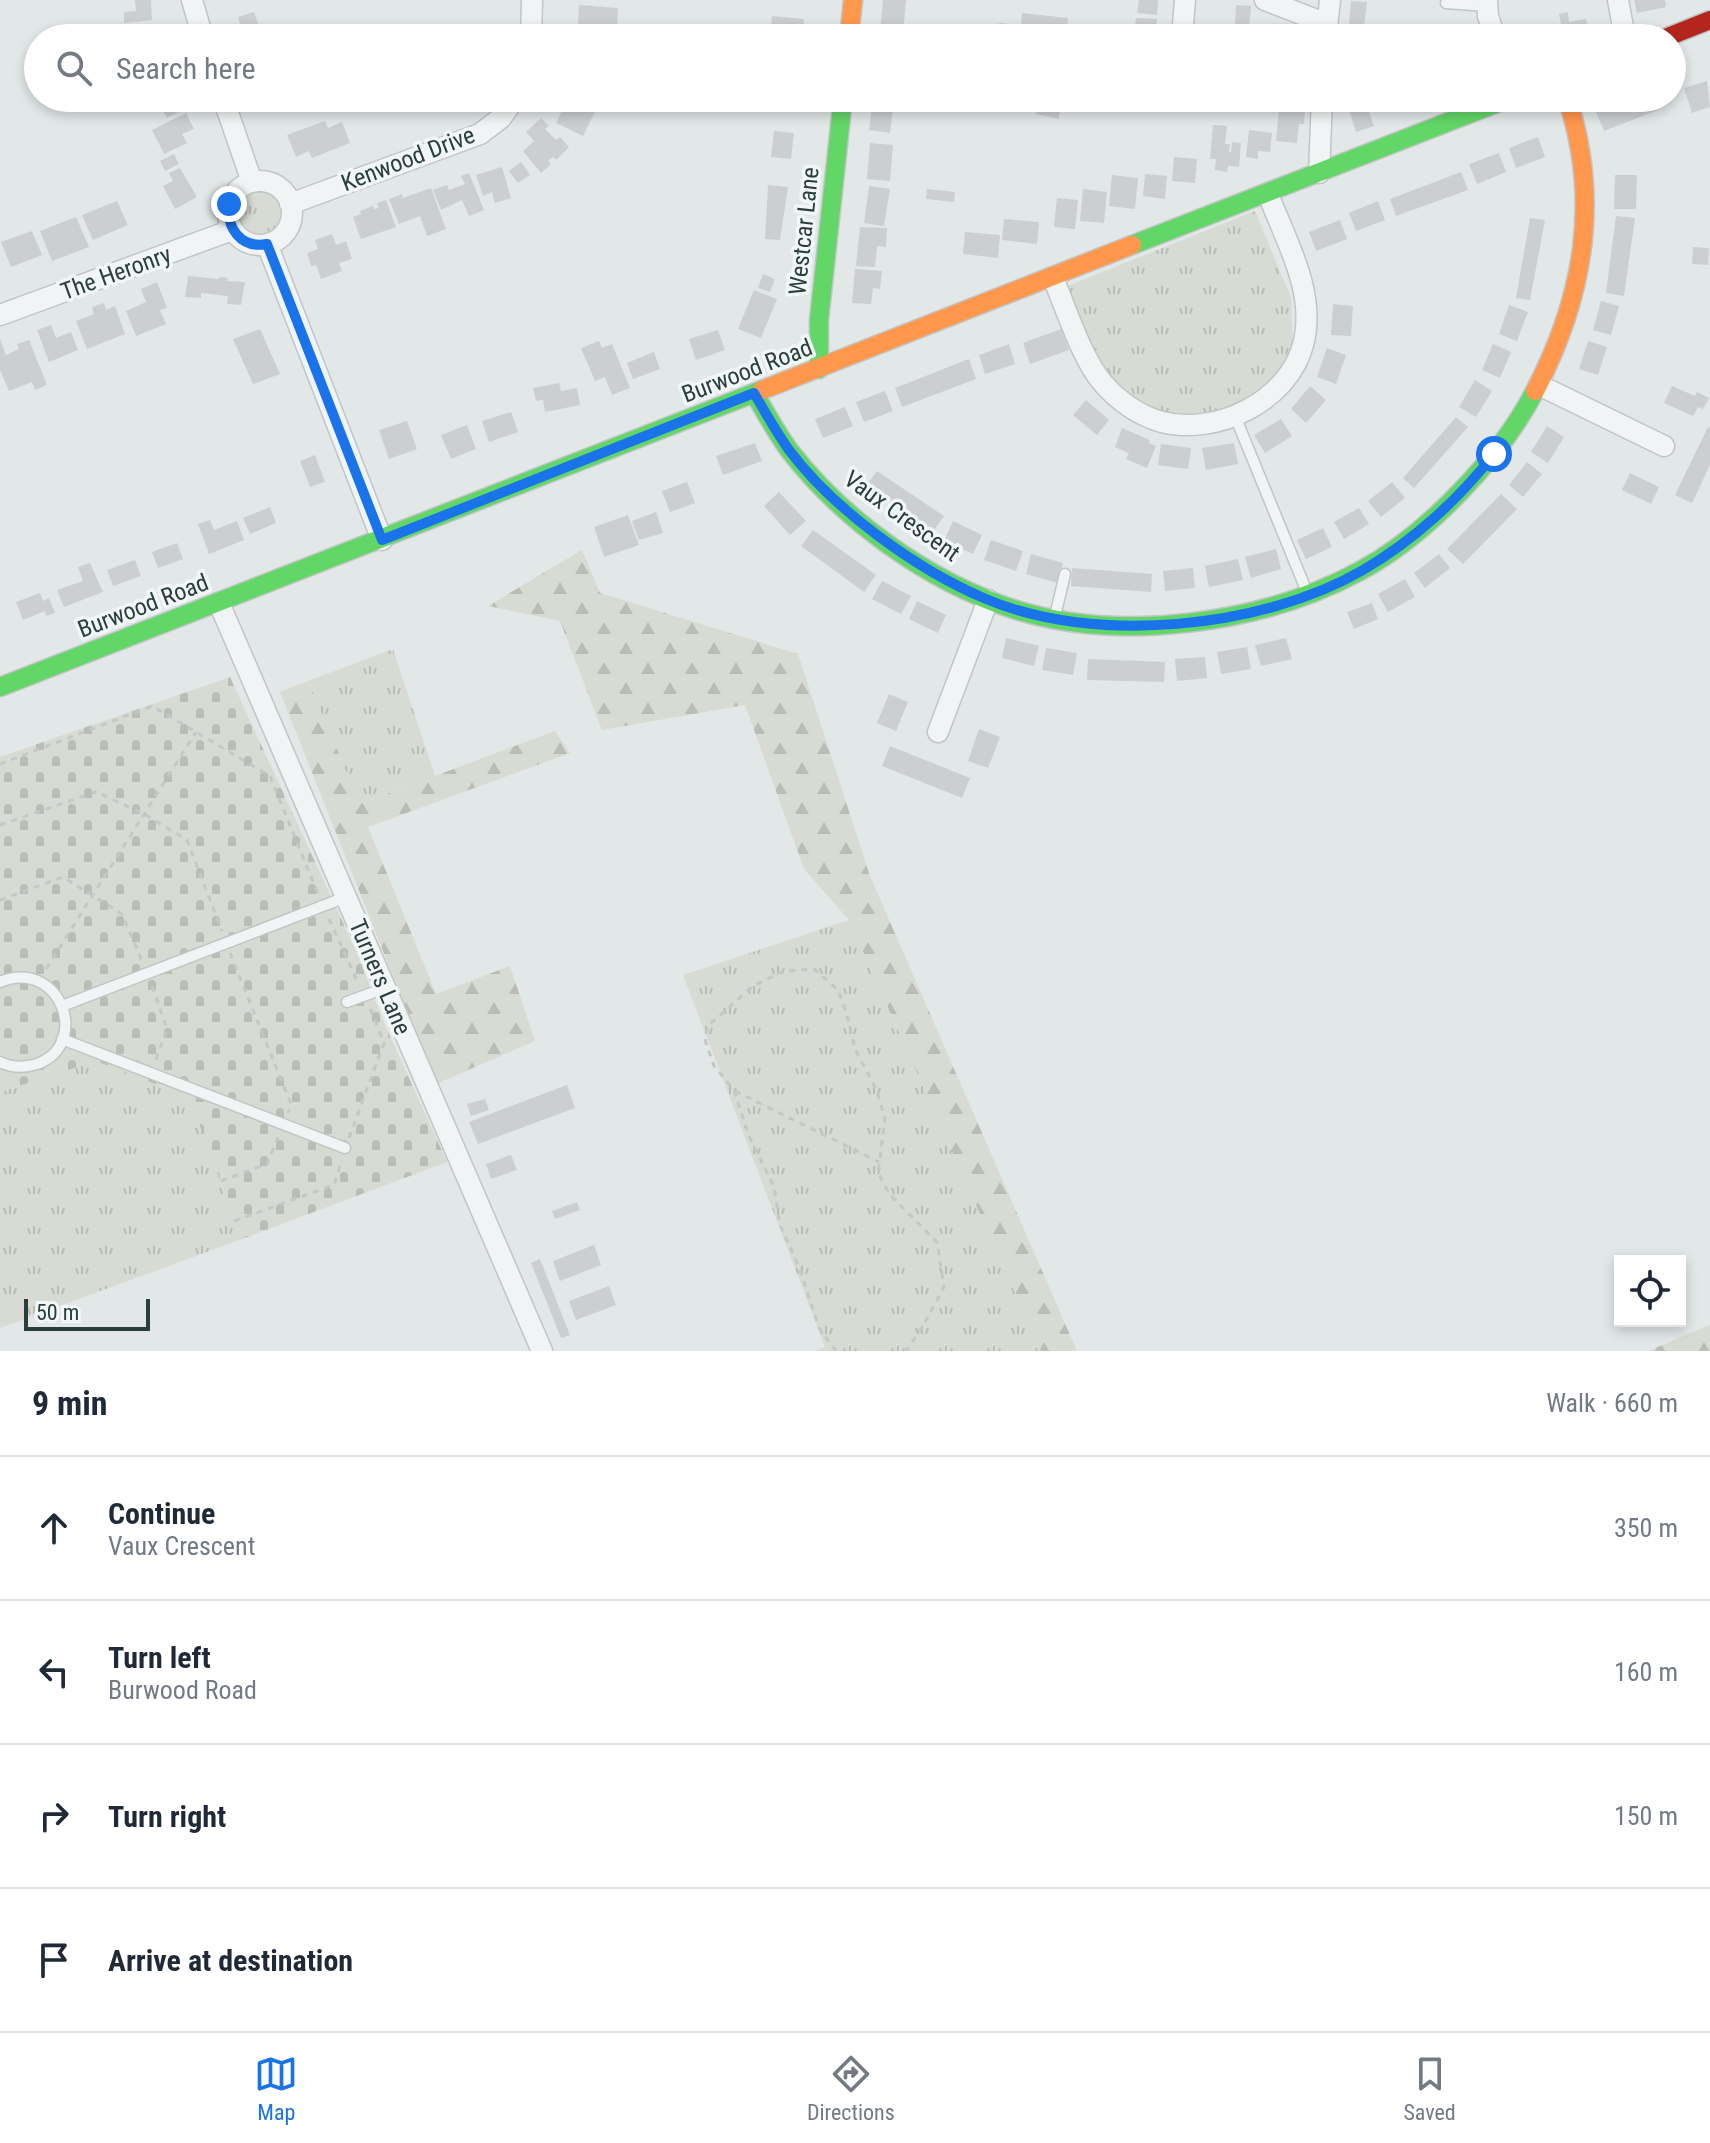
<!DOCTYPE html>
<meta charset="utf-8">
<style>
body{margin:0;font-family:"Roboto Condensed",sans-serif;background:#f2f2f3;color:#1f2937}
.controls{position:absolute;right:24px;bottom:24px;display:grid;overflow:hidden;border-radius:0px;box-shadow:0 4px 12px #0003}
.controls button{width:72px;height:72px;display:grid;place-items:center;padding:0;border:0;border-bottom:2px solid #e0e1e3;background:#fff;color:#1f2937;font:40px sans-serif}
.scale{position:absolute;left:24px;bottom:20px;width:126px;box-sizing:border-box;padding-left:8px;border:4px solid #2b3e3e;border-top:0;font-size:22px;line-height:28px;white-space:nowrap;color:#2b3e3e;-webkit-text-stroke:6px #f1f6f6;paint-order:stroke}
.stop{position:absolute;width:24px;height:24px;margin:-18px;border:6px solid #1a73e8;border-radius:50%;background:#fff}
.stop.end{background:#1a73e8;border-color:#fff;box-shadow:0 2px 8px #0008}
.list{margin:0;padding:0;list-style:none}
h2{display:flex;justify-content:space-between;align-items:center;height:104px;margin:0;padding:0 32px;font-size:34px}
h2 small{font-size:26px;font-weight:400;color:#747a83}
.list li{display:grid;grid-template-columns:52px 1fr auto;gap:24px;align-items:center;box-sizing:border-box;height:144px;padding:0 32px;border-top:2px solid #e0e1e3}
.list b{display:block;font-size:30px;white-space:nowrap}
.list p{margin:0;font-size:26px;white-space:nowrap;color:#747a83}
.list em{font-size:26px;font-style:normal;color:#747a83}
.icon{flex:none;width:44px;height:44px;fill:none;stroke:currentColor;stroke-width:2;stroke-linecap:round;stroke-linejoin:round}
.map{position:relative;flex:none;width:1710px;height:1351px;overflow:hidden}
.search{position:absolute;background:#fff;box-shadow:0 4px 12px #0003;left:24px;right:24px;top:24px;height:88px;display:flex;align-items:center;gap:20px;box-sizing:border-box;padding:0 28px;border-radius:44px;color:#747a83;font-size:30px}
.sheet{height:680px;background:#fff}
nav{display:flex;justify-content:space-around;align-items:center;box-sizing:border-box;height:112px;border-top:2px solid #e0e1e3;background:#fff;font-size:22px;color:#747a83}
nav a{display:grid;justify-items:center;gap:4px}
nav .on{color:#1a73e8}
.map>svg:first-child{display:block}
</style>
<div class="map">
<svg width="1710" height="1351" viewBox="0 0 1710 1351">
<defs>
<pattern id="grass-tufts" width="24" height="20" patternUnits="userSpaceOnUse" patternTransform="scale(2)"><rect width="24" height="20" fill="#d8dbd3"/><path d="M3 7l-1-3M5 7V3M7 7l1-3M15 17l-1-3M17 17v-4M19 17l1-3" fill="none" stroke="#babdb6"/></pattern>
<pattern id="forest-firs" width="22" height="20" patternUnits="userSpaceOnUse" patternTransform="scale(2)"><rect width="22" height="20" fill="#d8dbd3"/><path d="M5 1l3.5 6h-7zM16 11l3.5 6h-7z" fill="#babdb6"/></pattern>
<pattern id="cemetery-stones" width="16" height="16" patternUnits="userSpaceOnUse" patternTransform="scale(2)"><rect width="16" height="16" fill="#d8dbd3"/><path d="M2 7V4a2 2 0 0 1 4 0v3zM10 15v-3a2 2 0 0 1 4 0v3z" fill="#babdb6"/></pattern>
</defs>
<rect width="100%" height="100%" fill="#e2e7e7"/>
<path fill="url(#grass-tufts)" d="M234 213a26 26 0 1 1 52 0a26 26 0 1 1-52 0Z
M1255 211 1291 298 1293 348 1277 383 1227 414 1183 418 1140 407 1102 375 1065 287Z
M393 649 435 776 359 804 308 681Z
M849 920 1041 1351H814L825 1347 683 975Z
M96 1060 189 1097 242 1239 0 1328V1092Z"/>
<path fill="url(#forest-firs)" d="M582 550 600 593 798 654 870 876 1077 1351H1041L849 920 804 869 745 705 602 730 560 621 488 606Z
M308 681 360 804 555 731 570 753 368 827 436 994 510 966 535 1041 436 1084 280 692Z
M1710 1325V1351H1648Z"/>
<path fill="url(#cemetery-stones)" d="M230 677 357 953 385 1025 447 1162 242 1239 189 1097 96 1061 0 1092V757Z"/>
<path fill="#cbcfcf" d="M135 0H151L152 20 124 23V12L136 11Z
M883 0H906L903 34 880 31Z
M1139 0H1158L1157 15 1137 13Z
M1634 0H1665L1666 7 1637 13Z
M1351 1 1367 2 1364 27 1349 25Z
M579 5 618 8 617 28 591 25 589 38H572L574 30H582L583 25 578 24Z
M1236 5 1251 6 1249 29 1235 28Z
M254 12 263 38H244L238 17Z
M1568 12 1569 22 1586 19 1590 37 1550 38 1547 27 1561 24 1559 14Z
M1022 13 1068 18 1066 38 998 35 999 23 1021 25Z
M772 16 804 19 802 38H770Z
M1136 18 1157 19 1155 38H1134Z
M156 26 162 38H127Z
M1350 28 1377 31 1376 38H1349Z
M1707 81 1710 107 1692 113 1684 88Z
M157 98H189L192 105 167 118Z
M266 98H296L298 103 271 112Z
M385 98H422L424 103 406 110 402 99 387 104Z
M568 98H596L592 105 597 107 583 136 556 123Z
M779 98H796L795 111 778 109Z
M873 98 894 100 890 133 869 130Z
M1001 98H1032L1031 107 1000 104Z
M1038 98H1061L1059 119 1036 114Z
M1354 98 1358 109 1367 106 1374 126 1356 132 1346 100Z
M1633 98H1654L1658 110 1604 131 1596 112Z
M1296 108 1305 109 1304 124H1299L1297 143 1276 141 1279 109Z
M186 113 194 129 182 134 187 143 164 154 152 130Z
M541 118 549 126 545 129 556 140 560 137 569 147 556 160 554 157 550 159 548 161 551 164 541 173 523 151 534 141 526 132Z
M325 121 328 128 342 122 350 143 312 158 309 151 296 157 287 135Z
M1213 125 1227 126 1225 144H1230L1229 152H1231L1232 142 1241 143 1239 167 1228 166 1227 172 1215 170 1216 159H1210Z
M1249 130 1272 133 1270 152 1258 151V159L1246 157Z
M774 131 794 133 791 159 771 157Z
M1538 137 1545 157 1516 168 1509 148Z
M870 143 893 145 890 181 867 179Z
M1499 153 1506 172 1477 184 1469 164Z
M174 154 179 164 165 171 160 161Z
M1174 157 1197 159 1195 183 1172 181Z
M521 162 530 175 518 183 509 171Z
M502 167 511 198 495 203 492 192 483 196 476 175Z
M180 168 197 197 175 209 163 186 173 181 169 173Z
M1461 172 1468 190 1396 216 1390 199Z
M469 173 484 210 469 216 462 200 441 210 433 190 447 185 449 190 465 184 461 176Z
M1145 174 1167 176 1165 199 1143 196Z
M1112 175 1138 178 1135 209 1109 206Z
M1615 175H1637L1636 209H1614Z
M768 185 788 187 780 240 765 239Z
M869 186 890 189 884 226 864 223Z
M431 188 446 229 427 236 420 216 399 224 389 199 402 194 403 198Z
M927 189 955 192 954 202 926 199Z
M1083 189 1107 192 1104 223 1080 221Z
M1057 198 1078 200 1075 229 1054 227Z
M386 200 396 227 361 239 353 217 361 214 360 211 373 206 374 209 379 208 377 203Z
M117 201 128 225 93 240 82 215Z
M1378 201 1385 220 1356 231 1349 213Z
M1616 216 1635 218 1624 296 1606 293Z
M76 217 89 247 52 261 40 231Z
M1530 218 1545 220 1530 300 1516 298Z
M1004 219 1039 222 1037 244 1002 240Z
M1340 220 1347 239 1316 251 1309 232Z
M860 227 887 228 886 247 877 246 875 267 856 266Z
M32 231 42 255 11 267 1 242Z
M965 232 1000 235 998 258 963 254Z
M332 234 336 245 346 241 352 259 339 263 342 271 321 279 316 265 311 266 307 253 318 249 315 240Z
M1693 247 1709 248 1708 265 1692 264Z
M855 269 882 271 880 289 873 288 871 304 852 303Z
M763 274 775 279 770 292 758 288Z
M188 276 219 279V277L228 278 227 281 245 282 241 305 227 304 228 296 201 293V298L185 297Z
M157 282 167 308 160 310 166 324 136 336 126 311 146 302 141 289Z
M754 290 777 299 761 338 738 329Z
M1601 301 1619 306 1611 335 1593 330Z
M104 303 106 310 115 306 125 334 87 349 76 321 94 314 92 307Z
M1333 304 1353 306 1351 336 1331 335Z
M1509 305 1528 312 1517 341 1499 334Z
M51 325 56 338 71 332 78 350 49 362 37 330Z
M260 329 280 374 253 384 233 339Z
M1061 329 1069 350 1030 364 1023 343Z
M718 330 725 350 696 360 689 339Z
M0 339 6 355 19 349 17 344 29 340 47 385 35 390 32 382 9 391 0 370Z
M599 341 602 348 612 344 630 388 612 395 605 377 595 381 581 348Z
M1588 341 1607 347 1598 375 1579 369Z
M1009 344 1015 364 985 374 979 355Z
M1493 344 1511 352 1500 378 1482 370Z
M1327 348 1346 355 1336 384 1317 377Z
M654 352 660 369 633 379 627 363Z
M969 359 976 379 902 407 895 388Z
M1475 380 1492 391 1476 417 1459 407Z
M559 383 561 391 577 388 580 405 545 412 543 400 536 401 533 388Z
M1310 386 1326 400 1306 423 1291 409Z
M1672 386 1695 396 1697 392 1709 398 1703 409 1698 407 1693 416 1664 403Z
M885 391 893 411 864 422 856 402Z
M1086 400 1109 420 1097 435 1073 415Z
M845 407 853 426 823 438 815 419Z
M511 412 518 432 489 442 482 421Z
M1456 417 1468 427 1414 488 1403 478Z
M1281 419 1292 436 1265 453 1254 435Z
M407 421 417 449 389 459 379 430Z
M467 425 476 449 451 459 441 435Z
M1547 426 1564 437 1548 463 1531 452Z
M1708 427 1710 428V465L1692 503 1675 495Z
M1122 428 1150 440 1149 443 1156 446 1147 468 1126 459 1129 453 1115 447Z
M755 443 762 461 723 475 716 456Z
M1234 443 1238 464 1206 470 1202 448Z
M1161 444 1191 448 1188 469 1158 465Z
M315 455 325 482 310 487 300 461Z
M1527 462 1542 474 1523 497 1509 485Z
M877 471 944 516 933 532 866 486Z
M1630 473 1659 487 1651 504 1622 490Z
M687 482 695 503 670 512 662 491Z
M1392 482 1405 498 1381 517 1368 501Z
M779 492 806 521 790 535 764 506Z
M1501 494 1517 509 1463 564 1447 549Z
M270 507 276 523 250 534 243 518Z
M1359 508 1369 524 1344 539 1334 522Z
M656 512 663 533 639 540 632 521Z
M628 515 639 545 604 557 594 527Z
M210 520 214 530 237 521 244 540 209 554 198 524Z
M953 521 982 535 973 554 944 541Z
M1323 528 1332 547 1306 559 1297 540Z
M813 530 876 575 864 592 801 546Z
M991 540 1023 551 1016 571 984 560Z
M177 543 183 559 158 568 152 552Z
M1276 549 1281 569 1251 578 1245 557Z
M1031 554 1063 563 1058 583 1026 574Z
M1439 554 1450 568 1425 588 1414 573Z
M1238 559 1243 580 1209 587 1205 566Z
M135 560 141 576 113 586 107 570Z
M90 563 103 592 64 607 57 590 83 581 78 567Z
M1072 568 1152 574 1151 592 1071 586Z
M1193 568 1195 588 1165 591 1163 571Z
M1405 579 1415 597 1388 612 1378 594Z
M882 581 911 596 901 614 872 599Z
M40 593 43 601 49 598 55 613 46 616 45 611 23 620 16 602Z
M917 601 946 615 938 633 909 619Z
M1372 603 1378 619 1354 629 1347 612Z
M1006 638 1039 646 1034 666 1002 658Z
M1286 638 1292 659 1261 666 1255 645Z
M1247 647 1251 669 1221 674 1217 652Z
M1046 648 1077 653 1073 675 1042 670Z
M1205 657 1207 678 1177 681 1175 659Z
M1088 659 1165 662 1164 682 1087 680Z
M889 694 908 702 896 731 877 723Z
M979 729 1000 737 988 768 968 761Z
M890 746 970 778 962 798 882 766Z
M567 1085 575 1108 478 1144 469 1122Z
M485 1099 489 1110 471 1116 467 1104Z
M511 1155 517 1170 491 1179 486 1164Z
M577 1202 580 1210 555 1219 552 1211Z
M594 1245 601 1265 560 1281 553 1261Z
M540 1259 570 1335 561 1338 531 1263Z
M609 1286 616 1305 576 1320 569 1301Z"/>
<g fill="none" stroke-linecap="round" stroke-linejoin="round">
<g stroke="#c1c5c5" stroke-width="13">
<path id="lane" d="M1446 3 1487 6
M1235 416 1307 592
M1055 616 1065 574
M0 982C60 957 92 1044 37 1064 24 1068 12 1068 0 1062
M347 1002 385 988
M62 1006 346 897
M62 1039 345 1148"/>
</g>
<g stroke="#c1c5c5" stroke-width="23">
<path id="street" d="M192 0 203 38
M1265 0 1327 24
M1487 0 1488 16 1495 38
M1618 0 1625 38
M1326 36 1330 0
M531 38 532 0
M1182 38 1185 0
M223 98 252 182
M1319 173 1322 98
M228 213a32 32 0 1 1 64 0a32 32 0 1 1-64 0Z
M290 204 480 134 501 118 515 98
M267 244 382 540
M1053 278C1066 308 1082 359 1102 382 1117 400 1139 416 1162 422 1217 436 1288 401 1303 345 1317 293 1286 241 1268 194
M0 315 232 230
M1539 385 1664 446
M219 603 542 1351
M938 732 988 600"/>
</g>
<g stroke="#c1c5c5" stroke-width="21">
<path id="fast" d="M1132 245 1510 98
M819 369V320L843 98
M754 393C765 412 776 432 789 450 844 521 928 581 1013 609 1120 643 1262 624 1360 571 1427 535 1500 458 1535 391
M0 687 762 390"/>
</g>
<g stroke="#c1c5c5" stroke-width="21">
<path id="slow" d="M849 38 853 0
M762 390 1132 245
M1535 391C1584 297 1601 200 1567 98"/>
</g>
<g stroke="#c1c5c5" stroke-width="21">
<path id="jam" d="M1665 38 1710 20"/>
</g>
<path stroke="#c3c8c8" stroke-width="3" stroke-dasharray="6 6" stroke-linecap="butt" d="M0 764 152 706 270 776 318 894
M0 825 96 792 144 814 187 840 222 931
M0 900 63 877 122 914 142 961
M329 919 359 985
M230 953 291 1104 288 1113
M46 969 196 732
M152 986 167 1029 155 1062
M735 1091 879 1162
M349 1138 384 1043 369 1006
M221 1181 267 1164 279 1135
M234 1221 334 1185 342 1160
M836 1351 819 1328 799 1267 780 1225 774 1187 748 1134 734 1090 714 1066 704 1037 710 1024 753 986 784 971 814 969 838 990 847 1015 855 1049 877 1091 885 1119 878 1173 890 1195 937 1242 944 1287 923 1326 906 1351"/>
<use href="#lane" stroke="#f1f4f4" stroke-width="10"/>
<use href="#street" stroke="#f1f4f4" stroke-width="20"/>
<use href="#fast" stroke="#63d668" stroke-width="18"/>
<use href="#slow" stroke="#ff974d" stroke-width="18"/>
<use href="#jam" stroke="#b3261e" stroke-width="18"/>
</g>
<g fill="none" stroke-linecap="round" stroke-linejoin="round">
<path stroke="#1a73e8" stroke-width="10" d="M229 204C226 228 241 249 267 244L382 540 754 393C765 412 776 432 789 450 834 510 917 570 986 599 1094 645 1262 629 1363 570 1413 541 1459 499 1494 454"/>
</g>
<g text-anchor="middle" stroke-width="7" stroke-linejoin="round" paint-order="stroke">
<g font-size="24" fill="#2b3e3e" stroke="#f1f6f6">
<text transform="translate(408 159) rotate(-21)" y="8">Kenwood Drive</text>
<text transform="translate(804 231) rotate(-84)" y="8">Westcar Lane</text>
<text transform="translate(116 273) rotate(-20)" y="8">The Heronry</text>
<text transform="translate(747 371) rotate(-21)" y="8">Burwood Road</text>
<text transform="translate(902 516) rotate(36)" y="8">Vaux Crescent</text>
<text transform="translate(143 606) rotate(-21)" y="8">Burwood Road</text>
<text transform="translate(380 977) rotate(67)" y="8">Turners Lane</text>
</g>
</g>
</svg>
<div class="controls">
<button><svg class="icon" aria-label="locate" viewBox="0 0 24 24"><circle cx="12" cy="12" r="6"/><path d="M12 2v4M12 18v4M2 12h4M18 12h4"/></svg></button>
</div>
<div class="scale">50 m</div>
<div class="stop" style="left:1494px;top:454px"></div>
<div class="stop end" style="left:229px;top:204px"></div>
<div class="search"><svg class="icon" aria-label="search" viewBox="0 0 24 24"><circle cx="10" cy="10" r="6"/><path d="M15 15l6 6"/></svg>Search here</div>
</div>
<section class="sheet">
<h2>9 min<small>Walk · 660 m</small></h2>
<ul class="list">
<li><svg class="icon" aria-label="ahead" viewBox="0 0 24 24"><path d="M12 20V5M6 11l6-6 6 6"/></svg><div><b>Continue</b><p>Vaux Crescent</p></div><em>350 m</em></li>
<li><svg class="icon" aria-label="left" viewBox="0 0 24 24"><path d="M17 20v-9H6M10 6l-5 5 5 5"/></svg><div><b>Turn left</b><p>Burwood Road</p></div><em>160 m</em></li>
<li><svg class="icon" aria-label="right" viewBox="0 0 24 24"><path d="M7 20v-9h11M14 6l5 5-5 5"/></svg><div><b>Turn right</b></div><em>150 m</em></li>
<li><svg class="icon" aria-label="arrive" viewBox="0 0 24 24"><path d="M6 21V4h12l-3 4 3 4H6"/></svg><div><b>Arrive at destination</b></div></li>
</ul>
</section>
<nav>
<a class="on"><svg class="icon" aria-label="map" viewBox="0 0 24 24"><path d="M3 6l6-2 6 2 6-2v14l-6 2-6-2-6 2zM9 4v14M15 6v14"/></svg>Map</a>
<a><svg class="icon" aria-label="directions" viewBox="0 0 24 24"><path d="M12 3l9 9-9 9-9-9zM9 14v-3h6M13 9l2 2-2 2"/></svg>Directions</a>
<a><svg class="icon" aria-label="saved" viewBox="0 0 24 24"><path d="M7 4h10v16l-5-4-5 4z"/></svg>Saved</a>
</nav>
